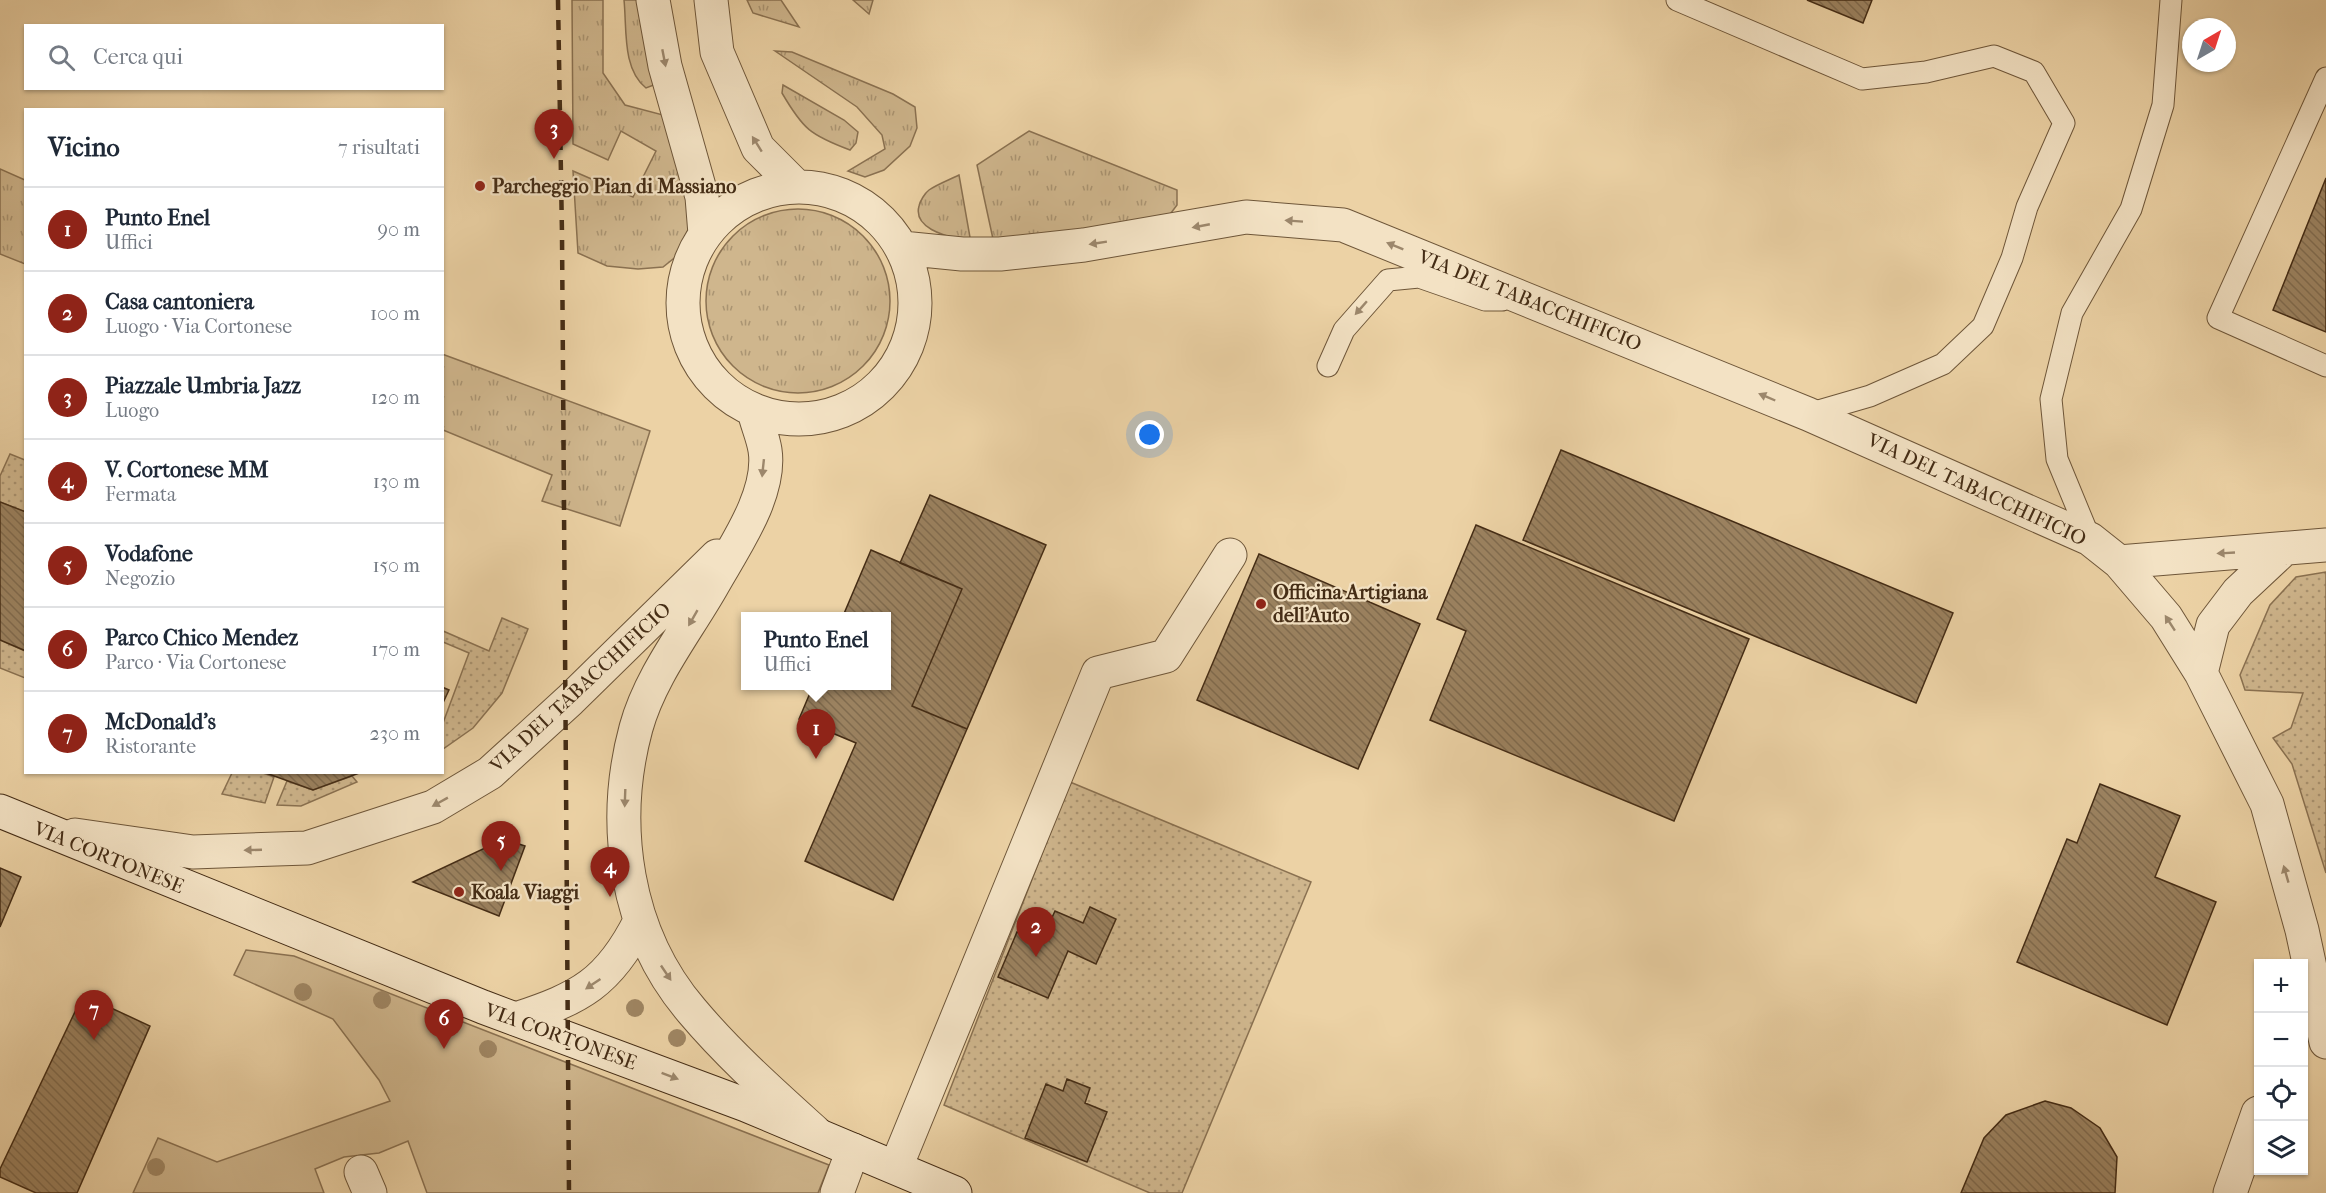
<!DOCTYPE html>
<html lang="it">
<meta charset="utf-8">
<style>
body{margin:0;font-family:"IM FELL French Canon",serif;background:#f6f6f7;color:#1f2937}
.controls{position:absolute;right:18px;bottom:18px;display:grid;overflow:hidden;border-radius:0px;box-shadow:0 2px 4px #0004}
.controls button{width:54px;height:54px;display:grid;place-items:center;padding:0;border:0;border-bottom:2px solid #e0e1e3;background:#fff;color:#1f2937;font:30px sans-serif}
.compass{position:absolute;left:2182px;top:18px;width:54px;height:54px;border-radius:50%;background:#fff;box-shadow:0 2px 4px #0004;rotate:39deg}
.you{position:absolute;left:1150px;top:435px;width:21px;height:21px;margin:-15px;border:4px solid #fff;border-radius:50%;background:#1a73e8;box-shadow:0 0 0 9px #1a73e833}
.badge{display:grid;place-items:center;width:39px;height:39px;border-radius:50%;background:#8f2418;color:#fff;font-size:20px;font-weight:700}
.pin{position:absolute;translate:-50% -50px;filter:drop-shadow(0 2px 3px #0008)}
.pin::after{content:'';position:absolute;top:32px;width:21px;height:18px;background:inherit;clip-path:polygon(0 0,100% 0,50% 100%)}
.popup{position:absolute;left:741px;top:612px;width:150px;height:78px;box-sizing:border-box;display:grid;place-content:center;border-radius:0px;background:#fff;filter:drop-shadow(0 2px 4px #0005);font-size:20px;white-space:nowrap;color:#747a83}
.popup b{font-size:22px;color:#1f2937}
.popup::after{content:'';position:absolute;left:50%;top:100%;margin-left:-12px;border:12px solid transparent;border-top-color:#fff}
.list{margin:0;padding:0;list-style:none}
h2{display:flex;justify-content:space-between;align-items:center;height:78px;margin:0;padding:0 24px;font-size:26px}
h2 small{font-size:20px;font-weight:400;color:#747a83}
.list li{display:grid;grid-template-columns:39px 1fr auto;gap:18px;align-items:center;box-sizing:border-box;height:84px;padding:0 24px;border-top:2px solid #e0e1e3}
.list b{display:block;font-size:22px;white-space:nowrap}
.list p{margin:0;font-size:20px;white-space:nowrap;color:#747a83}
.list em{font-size:20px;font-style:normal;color:#747a83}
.icon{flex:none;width:33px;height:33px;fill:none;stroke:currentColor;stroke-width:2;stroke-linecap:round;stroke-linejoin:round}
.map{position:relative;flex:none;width:2326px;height:1193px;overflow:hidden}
.search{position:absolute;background:#fff;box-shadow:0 2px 4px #0004;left:24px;top:24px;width:420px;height:66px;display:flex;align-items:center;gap:15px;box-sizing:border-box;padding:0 21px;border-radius:0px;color:#747a83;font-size:22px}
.panel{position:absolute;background:#fff;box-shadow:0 2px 4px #0004;left:24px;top:108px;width:420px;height:666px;border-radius:0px}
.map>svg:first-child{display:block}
</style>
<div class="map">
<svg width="2326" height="1193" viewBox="0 0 2326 1193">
<defs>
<pattern id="grass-tufts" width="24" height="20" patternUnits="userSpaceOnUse" patternTransform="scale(1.5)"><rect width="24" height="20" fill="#cfb68d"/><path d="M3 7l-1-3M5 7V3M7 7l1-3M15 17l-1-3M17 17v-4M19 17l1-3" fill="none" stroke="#aa9472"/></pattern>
<pattern id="garden-dots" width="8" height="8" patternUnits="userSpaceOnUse" patternTransform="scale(1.5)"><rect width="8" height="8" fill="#cfb68d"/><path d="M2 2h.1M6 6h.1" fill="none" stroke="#aa9472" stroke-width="1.8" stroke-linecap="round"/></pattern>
<pattern id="building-back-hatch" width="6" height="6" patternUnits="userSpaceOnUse" patternTransform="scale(1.5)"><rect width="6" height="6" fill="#9b8260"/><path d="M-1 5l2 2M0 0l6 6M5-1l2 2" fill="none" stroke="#806b4e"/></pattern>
</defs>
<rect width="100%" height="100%" fill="#ecd2a5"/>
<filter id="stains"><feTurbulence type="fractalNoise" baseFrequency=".00333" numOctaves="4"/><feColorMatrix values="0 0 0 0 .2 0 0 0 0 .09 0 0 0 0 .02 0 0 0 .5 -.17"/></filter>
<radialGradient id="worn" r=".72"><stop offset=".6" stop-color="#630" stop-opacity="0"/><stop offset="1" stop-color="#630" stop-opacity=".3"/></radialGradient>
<path fill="url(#grass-tufts)" stroke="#8a7151" stroke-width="1.5" d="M572 0H603V73L625 105 667 116 695 199 690 225 678 255 663 267 638 269 607 266 578 253 573 171 633 197 656 151 621 131 608 160 573 144Z
M624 0H643L659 83 646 88C622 69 627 29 624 0Z
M747 0H781L799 27 753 13Z
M853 0H873L869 14Z
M775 51 792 52 893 94 915 107 917 128 910 146 884 170 865 177 848 171 885 149 882 135 857 107Z
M783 85 844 120 858 132 856 143 850 150C810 135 803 129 782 93Z
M1029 131 1177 190V205L1168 217 1039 241 993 239 977 165Z
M0 169 25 180V264L0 254Z
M959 175 971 243C955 238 912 231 919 206 920 201 925 193 929 190 938 184 949 180 959 175Z
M706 301a92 92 0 1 1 184 0a92 92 0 1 1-184 0Z
M442 354 650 431 620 526 542 501 552 475 443 430Z"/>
<path fill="#cfb68d" stroke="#8a7151" stroke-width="1.5" d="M246 950 294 956 829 1165 818 1193H427L408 1141 379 1153 344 1157 315 1169 324 1193H133L158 1138 217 1162 390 1101 379 1080 333 1019 234 975Z"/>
<path fill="url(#garden-dots)" stroke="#8a7151" stroke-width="1.5" d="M10 454 25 460V512L0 502V476Z
M2326 572V873L2292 764 2273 738 2291 728 2303 693 2245 690 2240 675 2270 605 2296 577Z
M502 618 528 629 502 693 473 728 443 749V723L469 653 443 642V631L489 651Z
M0 640 25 651V678L0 668Z
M232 773H263L274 777 265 803 222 794Z
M352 776 357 782 301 806 277 805 287 781 313 790Z
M1070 782 1311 882 1182 1193H1150L944 1105Z"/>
<path fill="url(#building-back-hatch)" stroke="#442c15" stroke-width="1.5" d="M1807 0H1872L1863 23Z
M2326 178V332L2273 310Z
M1561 450 1953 613 1916 703 1523 540Z
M930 495 1046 545 967 729 912 706 962 589 900 563Z
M0 502 26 512V651L0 640Z
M1476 525 1749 639 1674 821 1430 720 1466 631 1437 619Z
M871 550 962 589 912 706 967 729 893 900 805 861 856 743 799 719 813 686H886V616H843Z
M1259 554 1420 624 1358 769 1197 700Z
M442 687 449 690 442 705Z
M263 772H362L313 790Z
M2100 784 2180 816 2155 877 2216 902 2167 1025 2017 962 2067 839 2077 843Z
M504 839 525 846 499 916 413 882Z
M0 868 21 877 0 927Z
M1090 907 1116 919 1096 964 1068 951 1048 998 998 977 1017 932 1041 942 1055 911 1083 923Z
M83 995 150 1026 77 1193H36L0 1177V1169Z
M1067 1079 1090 1088 1085 1103 1107 1112 1087 1162 1025 1138 1046 1084 1063 1091Z
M2045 1101 2071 1108 2100 1128 2117 1157 2115 1193H1961L1984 1138 2006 1115Z"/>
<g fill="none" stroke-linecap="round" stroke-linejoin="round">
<g stroke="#6e5639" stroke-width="23">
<path id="lane" d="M1677 0 1862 79 1926 72 1994 56 2034 72 2064 123 2027 207 2012 258 1983 326 1943 364 1870 396 1808 414
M2326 78 2218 318 2326 366
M1328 366 1344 330 1388 280 1419 277 1485 300H1502
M2090 539 2057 459 2051 399 2072 313 2131 209 2163 105 2171 0"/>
</g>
<g stroke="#6e5639" stroke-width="35">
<path id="street" d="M653 0 665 66 702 197 705 234
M711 0 717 52 758 148 797 187
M683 303a116 116 0 1 1 232 0a116 116 0 1 1-232 0Z
M902 248 962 254H1000L1084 245 1246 217 1343 225 1808 414 2090 539 2119 562 2166 617 2201 673 2267 804 2302 930 2326 1042
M754 411C757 424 763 437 765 450 772 495 732 550 711 588 685 633 650 677 636 728 610 824 625 933 692 1011 729 1055 772 1093 815 1132
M2119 562 2326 545
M2201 673 2213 625 2238 592 2284 549
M75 835 193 852 307 848 433 807 490 773 570 700 717 556
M516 1019C580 998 609 983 640 921
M896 1167 1098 673 1166 656 1230 555
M361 1172 370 1193
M837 1193 853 1150
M2230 1193 2258 1113"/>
</g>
<g stroke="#442c15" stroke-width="35">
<path id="secondary" d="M0 811 483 1007 746 1105 955 1193"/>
</g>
<use href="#lane" stroke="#f3e2c4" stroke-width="21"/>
<use href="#street" stroke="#f3e2c4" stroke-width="33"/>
<use href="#secondary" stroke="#f3e2c4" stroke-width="33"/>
<path stroke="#442c15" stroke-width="4.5" stroke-dasharray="10 10" stroke-linecap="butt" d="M558 0 562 234 569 1193"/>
</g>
<g fill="#9f8663">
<circle cx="303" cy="992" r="9"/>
<circle cx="382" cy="1000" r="9"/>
<circle cx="635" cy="1008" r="9"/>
<circle cx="439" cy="1024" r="9"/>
<circle cx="677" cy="1038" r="9"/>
<circle cx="488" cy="1049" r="9"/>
<circle cx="156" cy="1167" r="9"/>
</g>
<defs><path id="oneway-solid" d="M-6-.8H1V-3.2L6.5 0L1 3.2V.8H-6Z" transform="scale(1.5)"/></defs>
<g fill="#9c876c">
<use href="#oneway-solid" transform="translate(664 58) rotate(79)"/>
<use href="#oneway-solid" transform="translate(757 144) rotate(-122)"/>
<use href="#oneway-solid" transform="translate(1294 221) rotate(-176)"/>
<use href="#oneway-solid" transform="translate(1201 226) rotate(169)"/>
<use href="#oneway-solid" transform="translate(1098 243) rotate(171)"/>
<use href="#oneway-solid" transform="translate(1395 246) rotate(-158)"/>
<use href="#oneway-solid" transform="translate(1361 308) rotate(131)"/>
<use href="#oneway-solid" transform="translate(1767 397) rotate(-157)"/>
<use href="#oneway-solid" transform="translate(763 468) rotate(96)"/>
<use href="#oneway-solid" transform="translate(2226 553) rotate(177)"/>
<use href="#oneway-solid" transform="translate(693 618) rotate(120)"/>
<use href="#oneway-solid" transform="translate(2170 623) rotate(-123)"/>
<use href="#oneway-solid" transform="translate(625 798) rotate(92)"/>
<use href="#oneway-solid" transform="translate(440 802) rotate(151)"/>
<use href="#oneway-solid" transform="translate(253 850) rotate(178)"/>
<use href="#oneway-solid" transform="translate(2286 874) rotate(-106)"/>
<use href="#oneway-solid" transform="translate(666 973) rotate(56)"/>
<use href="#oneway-solid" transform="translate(593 984) rotate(146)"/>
<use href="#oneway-solid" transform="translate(670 1076) rotate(21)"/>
</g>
<g fill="#8f2418" stroke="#f3e2c4" stroke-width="2">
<circle cx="480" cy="186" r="6"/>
<circle cx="1261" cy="604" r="6"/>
<circle cx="459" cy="892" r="6"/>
</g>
<g text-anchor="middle" stroke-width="4.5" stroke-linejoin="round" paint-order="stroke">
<g font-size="20" font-weight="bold" fill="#442c15" stroke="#f3e2c4" text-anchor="start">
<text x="492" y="193">Parcheggio Pian di Massiano</text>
<text x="1273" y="599">Officina Artigiana<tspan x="1273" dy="23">dell'Auto</tspan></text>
<text x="471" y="899">Koala Viaggi</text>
</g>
<g font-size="20" fill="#442c15" stroke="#f3e2c4">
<text transform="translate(1530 300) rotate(22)" y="7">VIA DEL TABACCHIFICIO</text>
<text transform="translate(1977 489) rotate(25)" y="7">VIA DEL TABACCHIFICIO</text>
<text transform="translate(580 687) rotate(-43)" y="7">VIA DEL TABACCHIFICIO</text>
<text transform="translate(109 857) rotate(22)" y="7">VIA CORTONESE</text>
<text transform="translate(561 1036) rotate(20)" y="7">VIA CORTONESE</text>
</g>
</g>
<rect width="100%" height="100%" filter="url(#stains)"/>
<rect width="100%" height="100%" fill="url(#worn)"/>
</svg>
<div class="controls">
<button>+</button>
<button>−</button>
<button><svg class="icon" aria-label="locate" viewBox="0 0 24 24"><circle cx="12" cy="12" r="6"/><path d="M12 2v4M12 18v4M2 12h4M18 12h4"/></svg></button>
<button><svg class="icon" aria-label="layers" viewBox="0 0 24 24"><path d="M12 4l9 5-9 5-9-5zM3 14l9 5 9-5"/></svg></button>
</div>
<svg class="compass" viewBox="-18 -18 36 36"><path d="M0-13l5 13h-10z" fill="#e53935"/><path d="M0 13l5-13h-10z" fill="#747a83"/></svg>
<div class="you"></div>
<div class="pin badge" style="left:816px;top:759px">1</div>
<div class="popup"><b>Punto Enel</b>Uffici</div>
<div class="pin badge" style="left:1036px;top:957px">2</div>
<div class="pin badge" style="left:554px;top:159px">3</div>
<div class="pin badge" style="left:610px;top:897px">4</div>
<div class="pin badge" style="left:501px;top:871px">5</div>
<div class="pin badge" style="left:444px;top:1049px">6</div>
<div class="pin badge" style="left:94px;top:1040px">7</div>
<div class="search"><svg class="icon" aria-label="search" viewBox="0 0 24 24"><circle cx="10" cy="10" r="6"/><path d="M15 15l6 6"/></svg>Cerca qui</div>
<section class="panel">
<h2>Vicino<small>7 risultati</small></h2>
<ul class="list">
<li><span class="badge">1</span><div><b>Punto Enel</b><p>Uffici</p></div><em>90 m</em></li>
<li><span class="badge">2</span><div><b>Casa cantoniera</b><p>Luogo · Via Cortonese</p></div><em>100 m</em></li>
<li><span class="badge">3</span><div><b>Piazzale Umbria Jazz</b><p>Luogo</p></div><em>120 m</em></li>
<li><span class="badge">4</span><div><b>V. Cortonese MM</b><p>Fermata</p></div><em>130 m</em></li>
<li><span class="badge">5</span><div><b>Vodafone</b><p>Negozio</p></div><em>150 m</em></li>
<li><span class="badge">6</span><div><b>Parco Chico Mendez</b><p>Parco · Via Cortonese</p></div><em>170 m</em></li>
<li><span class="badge">7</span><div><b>McDonald's</b><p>Ristorante</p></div><em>230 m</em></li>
</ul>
</section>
</div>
